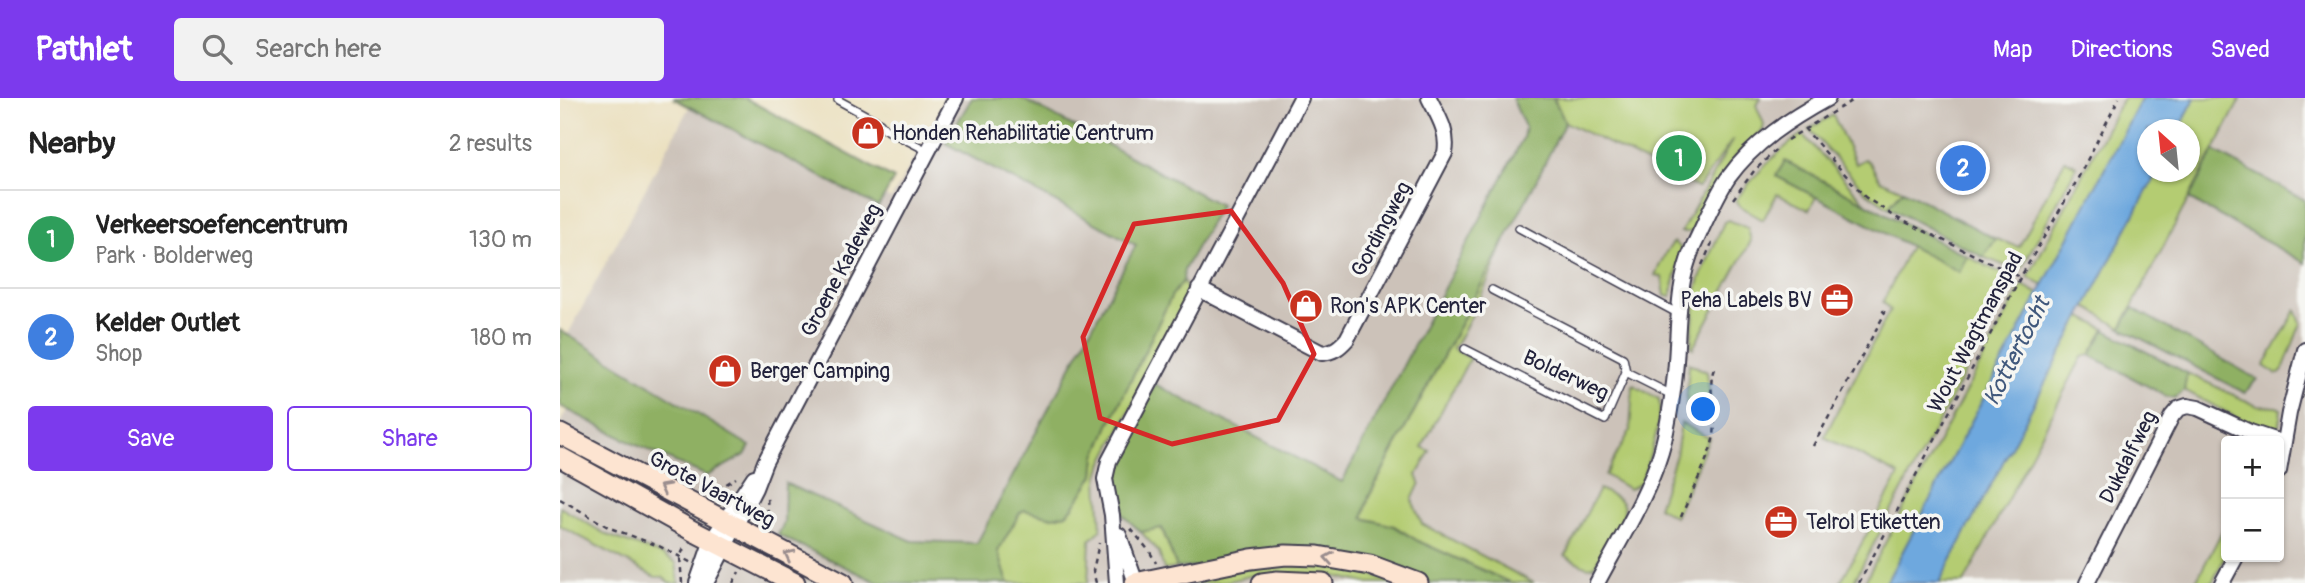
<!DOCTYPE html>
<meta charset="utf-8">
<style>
body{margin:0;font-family:Pangolin,sans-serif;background:#f2f2f2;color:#222}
.controls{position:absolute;right:21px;bottom:21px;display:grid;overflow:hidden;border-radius:7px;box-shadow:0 2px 5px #0004}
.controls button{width:63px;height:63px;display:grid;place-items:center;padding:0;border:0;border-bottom:2px solid #e0e0e0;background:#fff;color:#222;font:35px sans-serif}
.compass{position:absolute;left:1577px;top:21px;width:63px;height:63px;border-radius:50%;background:#fff;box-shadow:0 2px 5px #0004;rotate:333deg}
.you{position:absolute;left:1144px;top:312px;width:24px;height:24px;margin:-18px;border:5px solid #fff;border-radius:50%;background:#1a73e8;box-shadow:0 0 0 10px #1a73e833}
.badge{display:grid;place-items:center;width:46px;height:46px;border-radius:50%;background:#7c3aed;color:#fff;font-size:23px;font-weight:700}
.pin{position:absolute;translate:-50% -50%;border:4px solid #fff;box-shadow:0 2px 7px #0006}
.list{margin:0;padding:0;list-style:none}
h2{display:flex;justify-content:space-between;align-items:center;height:91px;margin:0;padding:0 28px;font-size:30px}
h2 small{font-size:23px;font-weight:400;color:#767676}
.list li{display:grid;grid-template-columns:46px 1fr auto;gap:21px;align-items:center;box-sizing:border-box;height:98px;padding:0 28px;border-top:2px solid #e0e0e0}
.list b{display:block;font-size:26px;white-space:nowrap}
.list p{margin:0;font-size:23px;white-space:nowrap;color:#767676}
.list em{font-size:23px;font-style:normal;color:#767676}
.actions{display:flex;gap:14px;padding:21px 28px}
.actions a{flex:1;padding:16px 0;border:2px solid #7c3aed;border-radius:7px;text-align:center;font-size:24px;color:#7c3aed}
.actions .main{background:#7c3aed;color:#fff}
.icon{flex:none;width:38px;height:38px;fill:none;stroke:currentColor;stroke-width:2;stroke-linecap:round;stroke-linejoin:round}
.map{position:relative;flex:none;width:1745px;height:485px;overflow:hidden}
header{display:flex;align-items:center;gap:42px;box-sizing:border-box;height:98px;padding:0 35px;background:#7c3aed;color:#fff}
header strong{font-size:33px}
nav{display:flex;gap:38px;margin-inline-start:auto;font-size:24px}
.search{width:490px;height:63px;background:#f2f2f2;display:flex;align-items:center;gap:18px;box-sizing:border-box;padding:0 24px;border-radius:7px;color:#767676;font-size:26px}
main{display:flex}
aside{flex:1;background:#fff}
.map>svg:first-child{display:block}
</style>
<header>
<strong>Pathlet</strong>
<div class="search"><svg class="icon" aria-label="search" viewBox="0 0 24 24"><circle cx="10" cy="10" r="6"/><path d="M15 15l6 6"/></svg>Search here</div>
<nav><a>Map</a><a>Directions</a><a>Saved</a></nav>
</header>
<main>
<aside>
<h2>Nearby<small>2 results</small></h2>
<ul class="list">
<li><span class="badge" style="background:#2e9e5b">1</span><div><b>Verkeersoefencentrum</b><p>Park · Bolderweg</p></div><em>130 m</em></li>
<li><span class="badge" style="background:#3f7fe0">2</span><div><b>Kelder Outlet</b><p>Shop</p></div><em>180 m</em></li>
</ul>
<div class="actions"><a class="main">Save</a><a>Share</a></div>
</aside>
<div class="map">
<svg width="1745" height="485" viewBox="0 0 1745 485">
<rect width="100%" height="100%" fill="#f6f6f2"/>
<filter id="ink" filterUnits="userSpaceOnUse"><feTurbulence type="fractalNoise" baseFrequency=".0143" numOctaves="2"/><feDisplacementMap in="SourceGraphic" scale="14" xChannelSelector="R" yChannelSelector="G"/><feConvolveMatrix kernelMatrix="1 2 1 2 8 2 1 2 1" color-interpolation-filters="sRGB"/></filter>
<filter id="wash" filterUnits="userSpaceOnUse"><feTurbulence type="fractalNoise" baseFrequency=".00686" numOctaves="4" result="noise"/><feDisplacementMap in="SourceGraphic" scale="28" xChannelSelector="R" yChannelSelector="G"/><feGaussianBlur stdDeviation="1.57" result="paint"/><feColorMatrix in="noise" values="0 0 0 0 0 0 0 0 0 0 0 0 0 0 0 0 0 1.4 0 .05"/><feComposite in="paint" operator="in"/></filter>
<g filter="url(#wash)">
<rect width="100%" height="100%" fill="#ebe0bf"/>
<path fill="#ccc2b9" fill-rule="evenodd" d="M134 0H152L331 101 389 0H1745V485H0V325L20 288 0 251ZM1588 32H1630V74H1588ZM1666 343H1719V459H1666Z"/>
<path fill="#b4cc72" stroke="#6b7756" stroke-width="2" d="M994 0H1201L1196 7 1204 26 1203 32 1176 58 1162 79 1133 134H1121L1173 41 1138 90 1005 24Z
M1563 0H1582L1484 188 1468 179Z
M1635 0H1681L1561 230 1530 211 1525 209 1597 74H1630V32L1619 31Z
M1273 17 1296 66 1305 61 1310 65 1320 82 1343 92 1328 109 1305 93 1249 31Z
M1242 36 1307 106 1225 63 1216 78 1256 99 1249 112 1217 96 1203 122 1181 109 1175 103C1195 76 1215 55 1242 36Z
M1505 62 1517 68 1461 171 1456 172 1423 159 1436 141 1459 149Z
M1168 122 1188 130 1191 143 1133 250 1131 248 1136 195 1140 180 1164 124Z
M945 142C929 180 914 217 893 251L910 260 862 349 870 353 857 377 860 385 852 402 862 426 974 485H951L858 443 834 428 803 420 809 399Z
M1114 144 1121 150C1122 161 1113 185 1111 198H1105L1102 179 1095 177 1106 154Z
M1350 148 1399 173 1407 158 1451 180 1453 184 1293 485H1280L1339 377 1264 339 1330 212 1323 204Z
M623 183 630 196 543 364 538 381 541 432 530 442 528 485H448L438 453 460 414 464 412 493 419 506 416 513 409 534 377 536 358 549 327 612 197Z
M1462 187 1479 196 1326 485H1304Z
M1736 212 1741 225 1722 274 1716 276 1704 268Z
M1520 218 1545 231 1530 257 1522 259 1404 485H1379Z
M1129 265 1147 274 1151 308 1149 322 1128 310 1126 307Z
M1627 275 1697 308 1717 309 1721 311 1719 326 1714 333 1704 334 1624 292Z
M1073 287 1099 301C1103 325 1088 362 1081 385L1069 391 1045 377 1070 333Z
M1121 325 1149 340 1115 419 1098 409 1116 357Z
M1039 391C1047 395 1060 399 1063 407 1070 419 1041 456 1034 468L1027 469 1005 458Z
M0 409 47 437 103 457 116 465 119 485H109L103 479H95L0 428Z
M1666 426V457L1652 485H1635Z
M601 429 617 470 604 472 599 454 581 434Z
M727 465 793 471 840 485H805L774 478 724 477 690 478 661 485H618L664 474Z"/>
<path fill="#8fb064" stroke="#586950" stroke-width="2" d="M113 0H185L334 81 318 109Z
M412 0H461L660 107 624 172 623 183 612 197 549 327 536 358 534 377 513 409 506 416 493 419 464 412 460 415 438 453 448 485H319L218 437 224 425 225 385 352 443 417 445 576 147 385 45Z
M952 0H993L1005 24 972 91 809 398 803 420 834 428 858 443 951 485H871L836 467 810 460 617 470 602 430 581 434C573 426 558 415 555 405 543 370 580 316 595 286L782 384 963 40 965 29Z
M1654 53 1745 102V165L1629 101Z
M1225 63 1407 158 1399 174 1216 78Z
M1343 92 1436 141 1423 159 1328 109Z
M1573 210 1697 281 1685 295 1561 230Z
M0 232 190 348 185 357 147 378 72 345 0 308Z
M1545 232 1627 275 1624 292 1615 300 1606 298 1530 257Z"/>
<path fill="#6ea8de" stroke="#48658c" stroke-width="2" d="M1582 0H1635L1619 31 1588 32V74H1597L1379 485H1326Z"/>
</g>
<g filter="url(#ink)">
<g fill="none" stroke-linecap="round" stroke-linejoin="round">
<g stroke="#403e4f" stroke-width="10">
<path id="lane" d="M278 2 320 25 325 31 368 53
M959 130 1119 216
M932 192 1063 260 1066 274
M905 251 1045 322 1066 274 1112 297"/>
</g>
<g stroke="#403e4f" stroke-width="18">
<path id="street" d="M639 191 762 255C773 254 779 250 787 241L885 55C889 34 878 18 869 0
M1719 373 1729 315 1745 252
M559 437 576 485
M137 485 152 442 194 379
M146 485 195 390 205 364 396 0
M557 485 552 417 545 381 549 363 741 0
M1037 485C1059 443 1087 400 1101 354 1107 333 1111 308 1114 285 1120 240 1114 190 1134 147 1145 125 1154 101 1168 80 1194 44 1230 21 1268 0
M1527 485 1612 318 1618 311 1627 308 1638 310 1690 334 1717 343
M1662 485 1676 459"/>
</g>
<g stroke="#403e4f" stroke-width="23">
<path id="secondary" d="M0 336 283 485
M0 359 133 433 235 485
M575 485 691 461 726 457 758 458 810 467 858 485
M702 485 717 483 763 485"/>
</g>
<path stroke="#403e4f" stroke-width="2.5" stroke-dasharray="5 5" stroke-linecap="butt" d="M1244 30 1305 99 1337 120 1460 179
M1227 42 1296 0
M1173 101 1194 73 1217 51
M1142 167 1152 145
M1253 348 1325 215 1319 209
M152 399 155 393 176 380
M0 401 50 430 99 448 132 465
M1121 419C1131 394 1146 368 1153 342 1159 320 1146 290 1154 271
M205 425 208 420 207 397
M571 431 590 454 596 465
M122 485 120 459 125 448
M173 485 179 474
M536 485 533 473 539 445
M1299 485 1460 180 1515 86 1559 0"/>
<use href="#lane" stroke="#fff" stroke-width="7"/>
<use href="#street" stroke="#fff" stroke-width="14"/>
<use href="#secondary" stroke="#fde4d1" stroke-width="19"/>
</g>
<defs><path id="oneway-chevron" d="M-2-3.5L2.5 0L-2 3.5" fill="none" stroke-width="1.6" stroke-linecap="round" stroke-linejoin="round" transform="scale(1.75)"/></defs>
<g stroke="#9a8d8e">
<use href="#oneway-chevron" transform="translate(104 390) rotate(-152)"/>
<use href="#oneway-chevron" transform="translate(229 457) rotate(-153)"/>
<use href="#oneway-chevron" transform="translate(769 460) rotate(-170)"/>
</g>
</g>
<path fill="none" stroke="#d62828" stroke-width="5" stroke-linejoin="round" d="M671 113 723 185 754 256 718 322 612 346 540 320 523 239 574 126Z"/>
<defs>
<g id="shop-disc" transform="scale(1.75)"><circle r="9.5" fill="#c8321e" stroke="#f6f6f2"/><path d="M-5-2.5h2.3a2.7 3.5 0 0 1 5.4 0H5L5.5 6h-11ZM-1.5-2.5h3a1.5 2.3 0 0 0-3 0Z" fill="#fff"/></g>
<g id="office-disc" transform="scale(1.75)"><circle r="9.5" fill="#c8321e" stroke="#f6f6f2"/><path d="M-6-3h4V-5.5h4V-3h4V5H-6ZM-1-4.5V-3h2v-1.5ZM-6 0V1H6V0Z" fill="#fff"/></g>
</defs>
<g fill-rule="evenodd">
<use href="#shop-disc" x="308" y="35"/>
<use href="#office-disc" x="1277" y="202"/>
<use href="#shop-disc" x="746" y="208"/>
<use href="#shop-disc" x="165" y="273"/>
<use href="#office-disc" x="1221" y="424"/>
</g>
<g text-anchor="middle" stroke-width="7" stroke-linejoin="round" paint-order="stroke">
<g font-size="21" fill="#22223b" stroke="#f6f6f2" text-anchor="start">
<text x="332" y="42">Honden Rehabilitatie Centrum</text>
<text x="1252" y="209" text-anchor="end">Peha Labels BV</text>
<text x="770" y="215">Ron's APK Center</text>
<text x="190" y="280">Berger Camping</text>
<text x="1246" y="431">Telrol Etiketten</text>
</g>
<g font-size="21" fill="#22223b" stroke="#f6f6f2">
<text transform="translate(821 131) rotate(-62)" y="7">Gordingweg</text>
<text transform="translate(281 172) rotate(-62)" y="7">Groene Kadeweg</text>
<text transform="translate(1415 234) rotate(-62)" y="7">Wout Wagtmanspad</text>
<text transform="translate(1006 277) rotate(25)" y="7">Bolderweg</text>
<text transform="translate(1568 359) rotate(-63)" y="7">Dukdalfweg</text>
<text transform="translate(152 391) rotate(28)" y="7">Grote Vaartweg</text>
</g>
<g font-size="23" font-style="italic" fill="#40587c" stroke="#f6f6f2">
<text transform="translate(1456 253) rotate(-63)" y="8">Kottertocht</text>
</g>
</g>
</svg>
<div class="controls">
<button>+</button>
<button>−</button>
</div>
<svg class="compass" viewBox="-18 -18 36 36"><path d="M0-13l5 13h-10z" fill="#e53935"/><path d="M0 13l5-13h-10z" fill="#767676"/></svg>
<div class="you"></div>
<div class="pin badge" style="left:1119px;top:60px;background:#2e9e5b">1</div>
<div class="pin badge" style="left:1403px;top:70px;background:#3f7fe0">2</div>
</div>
</main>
